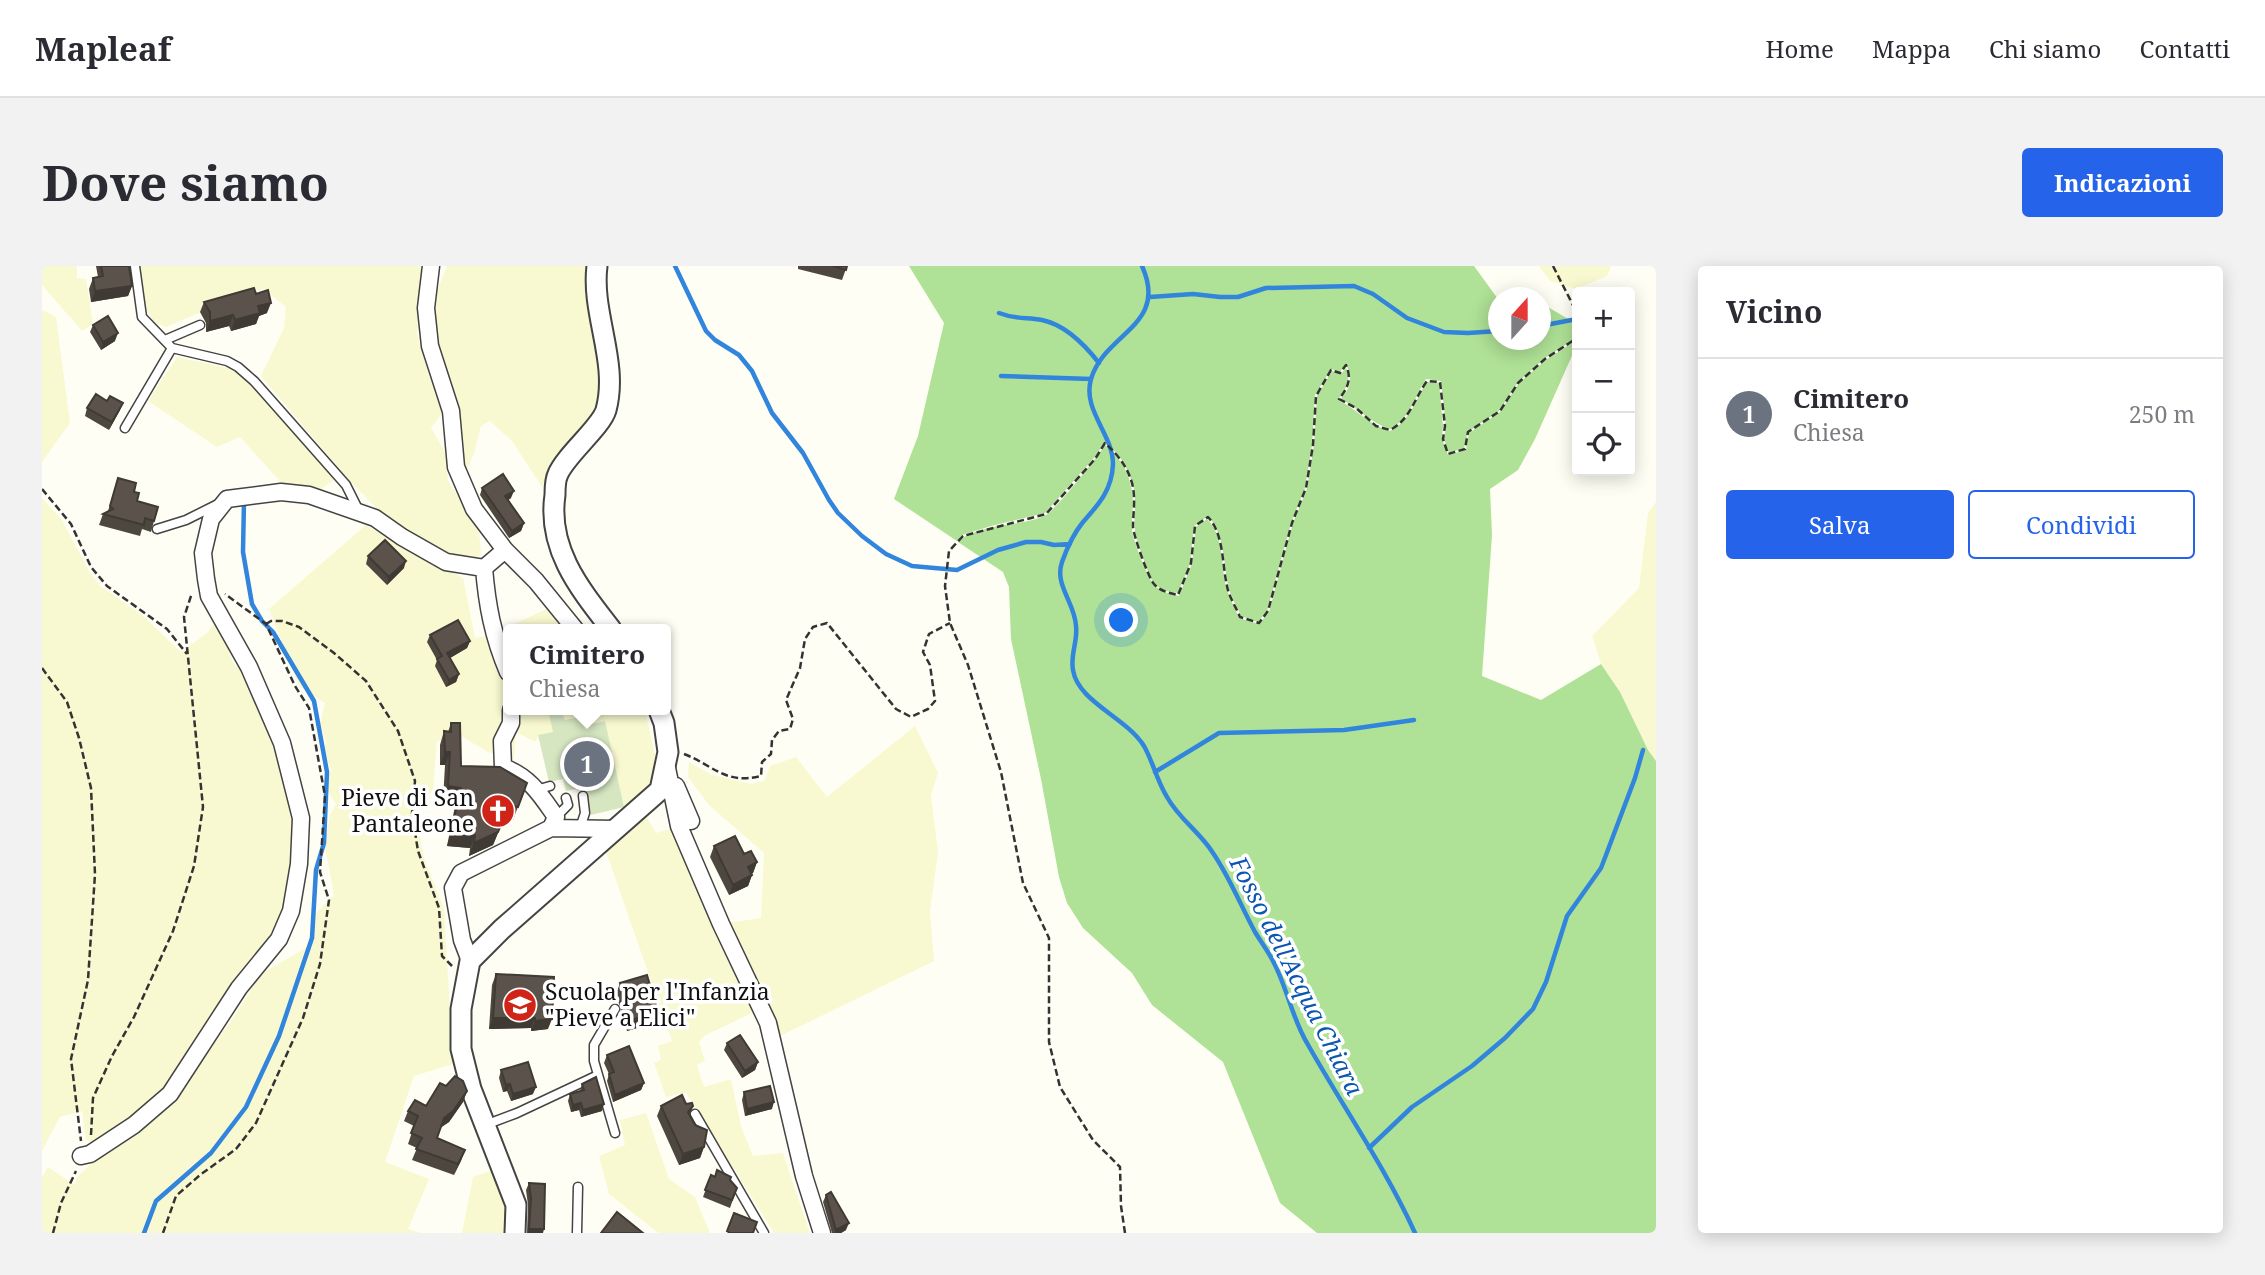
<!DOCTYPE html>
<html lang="it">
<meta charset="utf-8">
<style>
body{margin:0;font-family:"Noto Serif",serif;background:#f2f2f3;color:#2b2b33}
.controls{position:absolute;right:21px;top:21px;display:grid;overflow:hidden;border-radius:7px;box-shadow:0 4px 18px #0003}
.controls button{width:63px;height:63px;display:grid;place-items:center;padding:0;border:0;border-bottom:2px solid #e1e1e2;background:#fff;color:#2b2b33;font:35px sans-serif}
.compass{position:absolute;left:1446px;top:21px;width:63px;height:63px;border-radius:50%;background:#fff;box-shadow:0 4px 18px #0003;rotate:21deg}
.you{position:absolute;left:1080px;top:355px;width:24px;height:24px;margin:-18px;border:5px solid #fff;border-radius:50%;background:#1a73e8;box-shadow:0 0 0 10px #1a73e833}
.badge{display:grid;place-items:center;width:46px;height:46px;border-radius:50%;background:#2563eb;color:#fff;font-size:23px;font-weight:700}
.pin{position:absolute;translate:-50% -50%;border:4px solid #fff;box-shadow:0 2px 7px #0006}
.popup{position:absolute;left:461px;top:358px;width:168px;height:91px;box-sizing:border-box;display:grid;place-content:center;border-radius:7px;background:#fff;filter:drop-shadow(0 2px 5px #0005);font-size:23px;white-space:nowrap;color:#7c7c81}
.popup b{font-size:26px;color:#2b2b33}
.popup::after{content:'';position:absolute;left:50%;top:100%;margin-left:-14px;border:14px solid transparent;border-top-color:#fff}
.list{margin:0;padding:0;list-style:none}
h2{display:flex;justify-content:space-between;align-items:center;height:91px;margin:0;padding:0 28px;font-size:30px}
h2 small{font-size:23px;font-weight:400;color:#7c7c81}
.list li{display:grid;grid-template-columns:46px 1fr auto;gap:21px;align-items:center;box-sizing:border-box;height:112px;padding:0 28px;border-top:2px solid #e1e1e2}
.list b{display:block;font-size:26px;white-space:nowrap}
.list p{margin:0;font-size:23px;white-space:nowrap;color:#7c7c81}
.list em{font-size:23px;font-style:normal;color:#7c7c81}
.actions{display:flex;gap:14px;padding:21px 28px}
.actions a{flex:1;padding:16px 0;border:2px solid #2563eb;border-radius:7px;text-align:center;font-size:24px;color:#2563eb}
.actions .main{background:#2563eb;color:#fff}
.icon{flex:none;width:38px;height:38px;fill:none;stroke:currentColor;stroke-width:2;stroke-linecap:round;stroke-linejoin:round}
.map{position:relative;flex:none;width:1614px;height:967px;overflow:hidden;border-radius:7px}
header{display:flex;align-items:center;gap:42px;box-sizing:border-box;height:98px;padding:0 35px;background:#fff;border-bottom:2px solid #e1e1e2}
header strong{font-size:33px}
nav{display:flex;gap:38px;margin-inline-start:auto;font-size:24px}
.intro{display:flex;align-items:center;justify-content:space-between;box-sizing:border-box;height:168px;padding:0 42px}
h1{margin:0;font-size:49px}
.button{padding:18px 32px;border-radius:7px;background:#2563eb;color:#fff;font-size:24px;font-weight:700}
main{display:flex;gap:42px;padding:0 42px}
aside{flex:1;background:#fff;border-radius:7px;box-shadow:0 4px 18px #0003}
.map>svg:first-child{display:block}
</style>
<header>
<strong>Mapleaf</strong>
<nav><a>Home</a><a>Mappa</a><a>Chi siamo</a><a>Contatti</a></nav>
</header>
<div class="intro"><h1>Dove siamo</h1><a class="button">Indicazioni</a></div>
<main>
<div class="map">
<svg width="1614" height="967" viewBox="0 0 1614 967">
<rect width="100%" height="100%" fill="#fffef4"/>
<path fill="#f8f9d0" d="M0 0H35V12L44 13 51 58 40 65 0 19Z
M99 0H381L383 4 375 68 387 110 401 146 389 162 403 186 406 215 428 248 437 266 439 287 434 294 413 293 342 250 308 215 219 110 242 62 244 41 221 23 171 41 124 61 112 56 102 40Z
M405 0H549L547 15 549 61 560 117 552 148 500 221 470 175 448 155 439 160 432 188 423 207 414 130 397 80 391 35Z
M1497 0H1569L1565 10 1534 23 1508 15Z
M0 44 14 51 28 157 0 196Z
M135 91 195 104 219 127 293 213 278 224 244 222 198 171 175 181 106 135Z
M0 232 20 254 47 305 58 320 99 348 139 386 165 367 172 358 184 373 191 397 208 412 235 481 254 562 242 649 227 674 199 704 144 796 111 836 54 877 44 874 40 845 18 851 0 885Z
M1614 236V495L1606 484 1578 426 1559 398 1550 370 1597 322 1606 247Z
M324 259 421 312 433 372 450 369 504 343 520 363H466V444H603L615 498 603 528 582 541 562 455 543 460 507 449 511 466 497 469 493 476 474 466 472 492 446 486 417 469 395 475 391 525 372 546 383 595 402 642 411 798 372 810 343 896 387 913 366 963 379 967H0V911L6 901 33 919 34 912 54 893 114 853 187 758 219 708 267 680 273 648 292 629 283 581 288 549 294 538 284 522 289 503 281 488 284 475 278 458 283 437 257 420 227 343Z
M873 460 896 507 889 530 896 586 888 645 892 695 730 774 720 742 664 769 657 776 663 795 655 799 662 821 689 813 699 860 711 890 741 887 768 967H732L644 827 624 831 612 797 619 794 616 780 630 775 562 580 602 547 614 567 637 560 679 658 719 652 722 587 667 539 646 511 647 496 670 509 710 518 722 515 728 500 754 491 785 531Z
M604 847 627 913 653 931 668 967H616L567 928 557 890 583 879 578 854Z
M453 903 466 943 465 967H420L431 911Z"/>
<path fill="#afe196" d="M867 0H1432L1456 33V74H1498L1499 39 1504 40 1535 58 1531 74 1503 92 1476 116 1457 145 1426 166 1422 182 1407 187 1402 173 1404 160 1399 115 1384 113C1372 131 1368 153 1348 163 1328 157 1317 142 1299 133 1309 121 1311 112 1304 98L1298 106 1289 103 1273 129 1270 179 1263 222 1249 257 1225 345 1216 356 1199 350C1195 340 1188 330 1186 319 1182 297 1182 267 1166 250L1152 260 1148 297 1136 327C1127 326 1117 324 1111 316 1107 310 1094 273 1093 265 1091 248 1096 232 1090 216 1084 197 1077 188 1063 176L1052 192 1003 247 949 260 920 269 915 275 852 233 876 170 902 57Z
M1535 67 1533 83 1493 173 1476 204 1448 223 1450 269 1440 410 1499 434 1559 398 1578 426 1606 484 1614 495V967H1275L1238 937 1181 796 1110 739 1090 707 1041 662 1025 637 1017 611 999 513 969 373 967 321 961 306 916 276C935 257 981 261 1004 249 1014 243 1055 192 1063 179 1076 190 1085 202 1089 220 1093 235 1089 249 1090 264 1091 274 1106 313 1112 319 1120 326 1127 328 1137 330L1150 298 1154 261 1165 253C1182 269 1179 300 1184 321 1187 331 1193 342 1197 352L1217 358 1227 346 1251 257 1265 223 1272 179 1275 130 1290 105 1299 108 1304 102C1310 115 1303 123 1296 134 1315 143 1327 159 1348 165 1369 155 1373 134 1385 116L1397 117 1401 160 1400 173 1406 189 1424 184 1427 167 1458 146 1477 117 1504 94 1533 75Z"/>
<path fill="#d5e6c1" d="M520 446 523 454 541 450 544 459 563 455 582 541 549 549 543 521 524 525 521 513 507 516 496 469 511 466 507 449Z"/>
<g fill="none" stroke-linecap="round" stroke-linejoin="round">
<path stroke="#3285dc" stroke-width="4.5" d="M633 0 664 65 673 74 697 89 710 105 730 147 761 187 787 234 796 247 820 270 844 288 870 300 915 304 956 284 984 276H999L1012 279 1028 278
M1100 0C1127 60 1063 66 1049 113 1040 144 1071 168 1071 198 1070 224 1057 238 1041 256 1032 267 1025 282 1020 296 1012 319 1033 337 1034 360 1036 375 1028 389 1031 404 1036 436 1084 451 1102 480 1111 496 1115 515 1125 531 1137 553 1158 566 1171 587 1188 612 1199 640 1213 666 1219 676 1226 685 1231 695 1245 721 1250 752 1265 777 1301 841 1343 901 1373 967
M1108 31 1151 28 1178 31H1196L1224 22 1312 20 1331 28 1365 52 1402 66 1426 67 1456 65
M957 47C975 54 984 51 1000 54 1024 59 1043 79 1057 97
M1498 60 1535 53
M959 110 1049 113
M1113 506 1177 467 1302 464 1372 454
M1327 882 1370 841 1430 800 1463 772 1491 743 1504 716 1525 650 1559 602 1564 589 1593 512 1601 484
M102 967 114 935 169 887 204 841 237 770 270 672 274 604 282 577 285 506 272 435 231 366 220 355 210 338 201 286 202 235"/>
<g stroke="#444" stroke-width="11">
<path id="service" d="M93 0 100 51 130 82 185 95 196 101 212 115 304 219 316 243
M123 74 158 59
M83 162 130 82
M115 263 144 254 176 238
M494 524 508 520
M514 551 526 539 524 532
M538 562 543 547 541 530
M653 848 722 967
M443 859 475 847 556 809
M573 867 552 795V779L573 743
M535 967 536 921"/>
</g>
<g stroke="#444" stroke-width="19">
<path id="minor" d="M389 0 384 42 388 80 409 145 414 201 432 243 463 284 494 315 533 363
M463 284 442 302C445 339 451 371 466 406
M469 444V457L460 475 461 501C488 511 498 528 514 551L509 562
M625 502 637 560 679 658 726 757 762 910 780 967
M634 520 649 555
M428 695 420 674 411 622 419 607 509 562 574 563
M39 890 48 888 92 859 128 828 197 722 237 673 249 645 257 598 259 552 240 477 207 401 167 330 164 313 161 287 169 253 185 233 239 226 267 229 333 252 360 271 404 296 442 302"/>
</g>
<g stroke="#444" stroke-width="23">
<path id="tertiary" d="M555 0C549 48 577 96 564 144 559 161 524 189 516 208 513 214 513 223 513 229 505 283 538 323 569 363
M473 967 474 939 429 823 419 783V743L428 695 460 663 618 524 626 486 622 457 617 444"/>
</g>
<path stroke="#333" stroke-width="2.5" stroke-dasharray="7 3.5" stroke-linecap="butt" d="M1511 0 1535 47
M0 223 29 258 49 301 65 320 125 363 145 388
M224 358 229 355H240L257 361 292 387 324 415 356 465 373 515 370 547 376 585 397 642 400 690 410 700
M0 402 25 436 37 472 49 522 53 608 46 714 29 793 39 875
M642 488C671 499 683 519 719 510L720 496 729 488 730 474 737 465 748 463 751 453 744 434 758 402 763 373 771 361 785 357 854 443 869 451 886 443 893 435 888 399 881 386 887 368 908 357
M49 869 51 832 70 790 92 751 131 665 152 600 161 541 142 351 150 327
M11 967 19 937 34 905
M121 967 134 930 158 909 194 883 214 857 261 752 278 698 287 634 278 606 283 530 267 442 253 420 224 358 183 328
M1083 967 1079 940 1078 901 1051 874 1018 821 1007 776V672L981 617 959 506 926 399 908 357 903 320 907 285 921 270 1004 248 1053 193 1063 177C1076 189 1085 200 1090 217 1094 232 1091 247 1091 261 1092 271 1106 311 1112 318 1118 325 1127 327 1136 329L1149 297 1153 260 1166 251C1182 268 1180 298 1185 320 1187 331 1194 341 1198 351L1217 357 1226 345 1250 257 1264 222 1271 179 1274 130 1289 104 1298 107 1304 99C1310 113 1306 122 1297 133L1314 142 1334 160 1348 164C1368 154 1372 133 1385 115L1398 116 1403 160 1401 173 1406 188 1423 183 1426 166 1458 145 1476 117 1503 93 1532 74 1535 62"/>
<use href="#service" stroke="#fff" stroke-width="8"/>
<use href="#minor" stroke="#fff" stroke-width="16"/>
<use href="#tertiary" stroke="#fff" stroke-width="19"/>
</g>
<path fill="#4e4740" d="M54 0H87L90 20 86 30 49 36 47 23 51 12 56 11Z
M756 0H805L800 14 756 3Z
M214 28 225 47 217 50 214 58 189 65 187 60 164 66V57L158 46 162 36Z
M51 59 73 75 59 84 48 66Z
M45 142 78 144 67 164 43 150Z
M76 212 92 226 95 235 112 255 109 266 100 263 98 270 57 259 61 248 66 245Z
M440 222 469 232 466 234 482 257 479 265 467 272 438 229Z
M326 290 362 302 345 319 324 298Z
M388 369 428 375 425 382 408 392 417 408 414 416 404 421 393 400 395 394 385 376Z
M409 457 419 500 485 517 471 554 462 553 451 579 427 590 428 582 405 580 414 535 401 534 403 499H398V479L402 465 406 466Z
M672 580 715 596 711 607 709 608 710 609 706 620 687 629 668 591Z
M454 708 506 763 489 765V762L447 763 450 719Z
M578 717 616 746 612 757 585 765 574 728Z
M685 777 716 796 713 804 700 812 682 784Z
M565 789 602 817 599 824 571 836 565 815 567 808 562 797Z
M459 804 491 828 469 835 465 825 461 826 457 812Z
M540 818 560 845 539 851 537 844 529 846 526 835 528 828 538 825Z
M404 820 425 825 421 836 407 856 398 862 395 872 423 884 412 909 370 894 375 882 366 878 372 860 362 855 366 845 384 840Z
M702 826 730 843 703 850 700 834Z
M644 838 651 840 648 849 662 881 658 892 637 899 615 850 619 840Z
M669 909 688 914 695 922 688 942 661 931Z
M487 917 501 967H485L486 939 484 924Z
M784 929 804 964 799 967H790L781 936Z"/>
<path fill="#403a34" d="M90 20 86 30 49 36 53 25Z
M229 37 225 47 217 50 214 58 189 65 193 54 216 40Z
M191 49 187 60 164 66 168 55Z
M76 67 73 75 59 84 61 76Z
M81 137 78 144 67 164 70 156Z
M472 225 469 232 461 238 463 230Z
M482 257 479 265 467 272 470 265Z
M364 295 362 302 345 319 347 311Z
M428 375 425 382 403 395 405 387Z
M417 408 414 416 404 421 407 414Z
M403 486H408L403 499H398Z
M406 520 419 522 414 535 401 534Z
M467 539 451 579 427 590 432 577Z
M409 566 433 569 428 582 405 580Z
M715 596 711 607 702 611 706 601Z
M710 609 706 620 687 629 691 619Z
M616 746 612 757 585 765 589 754Z
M451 752H493L489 762 447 763Z
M510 753 506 763 489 765 493 755Z
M716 796 713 804 700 812 703 805Z
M602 817 599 824 571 836 573 829Z
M468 818 465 825 461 826 464 819Z
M494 821 491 828 469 835 471 828Z
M425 825 421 836 407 856 398 862 402 852Z
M732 836 730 843 703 850 705 843Z
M539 837 537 844 529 846 531 839Z
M562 838 560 845 539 851 541 844Z
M662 881 658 892 637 899 641 888Z
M423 884 419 895 412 909 416 898Z
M807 957 804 964 799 967H793L794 964Z
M487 963H502L501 967H486Z"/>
<path fill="#5b534b" stroke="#403a34" stroke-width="2" d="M59 0H87L90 20 53 25 51 12 61 10Z
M791 0H805L804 4Z
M212 22 214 28 226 24 229 37 216 40 218 47 193 54 191 49 168 55V46L162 36Z
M66 50 76 67 61 76 51 59Z
M54 128 65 135 68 130 81 137 70 156 45 142Z
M461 208 472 225 463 230 482 257 470 265 440 222Z
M76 212 94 217 92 226 97 227 95 235 116 241 112 255 103 252 102 259 61 248 71 243 68 240Z
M343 274 364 295 347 311 326 290Z
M416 354 428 375 405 387 417 408 407 414 395 393 400 390 388 369Z
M409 457H418L419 500 458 501 485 517 476 541 467 539 456 566 432 577 433 569 409 566 419 522 406 520 408 486H403L402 465 409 466Z
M693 570 702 588 709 585 715 596 706 601 710 609 691 619 672 580Z
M454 708 512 711 510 753 493 755V752H451Z
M605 709 616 746 589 754 578 717Z
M698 769 716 796 703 805 685 777Z
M587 780 602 817 573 829 567 808 572 806 565 789Z
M486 796 494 821 471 828 468 818 464 819 459 804Z
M413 810 421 815 425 825 411 845 402 852 395 872 423 884 416 898 374 883 380 872 369 867 376 850 366 845 373 834 384 840 398 817 404 820Z
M554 811 562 838 541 844 539 837 531 839 528 828 542 824 540 818Z
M728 820 732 836 705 843 702 826Z
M640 829 644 838 650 837 651 840 646 846 653 859 665 864 662 881 641 888 619 840Z
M675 904 689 911 688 914 695 922 690 934 663 924 669 909 673 911Z
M487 917 503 918 502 963H487L489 932Z
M789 926 807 957 794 964 784 929Z
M575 946 601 967H559Z
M692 947 715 956 711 967H688L685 965Z"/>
<defs>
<g id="church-disc" transform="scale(1.75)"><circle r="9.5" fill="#d12418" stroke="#fff"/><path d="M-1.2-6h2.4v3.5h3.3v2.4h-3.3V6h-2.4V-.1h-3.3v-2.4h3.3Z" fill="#fff"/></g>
<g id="school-disc" transform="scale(1.75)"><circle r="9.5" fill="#d12418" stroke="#fff"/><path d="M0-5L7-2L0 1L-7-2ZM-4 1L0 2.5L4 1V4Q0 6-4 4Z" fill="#fff"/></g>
</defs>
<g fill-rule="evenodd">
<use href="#church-disc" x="456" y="545"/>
<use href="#school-disc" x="478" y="739"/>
</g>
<g text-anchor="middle" stroke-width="7" stroke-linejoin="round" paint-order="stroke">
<g font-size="23" fill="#111" stroke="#fff" text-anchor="end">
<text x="432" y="540">Pieve di San<tspan x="432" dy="26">Pantaleone</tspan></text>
<text x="503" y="734" text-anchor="start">Scuola per l'Infanzia<tspan x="503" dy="26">"Pieve a Elici"</tspan></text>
</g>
<g font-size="24" font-style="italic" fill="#0a56b2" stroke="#fff">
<text transform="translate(1254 710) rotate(63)" y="8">Fosso dell'Acqua Chiara</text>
</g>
</g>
</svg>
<div class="controls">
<button>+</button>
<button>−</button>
<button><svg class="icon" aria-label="locate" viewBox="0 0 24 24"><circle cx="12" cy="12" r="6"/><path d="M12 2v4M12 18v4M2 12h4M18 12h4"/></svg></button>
</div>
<svg class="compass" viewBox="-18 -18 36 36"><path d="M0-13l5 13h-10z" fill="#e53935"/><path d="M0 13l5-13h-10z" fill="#7c7c81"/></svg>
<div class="you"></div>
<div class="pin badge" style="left:545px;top:498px;background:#6b7280">1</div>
<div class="popup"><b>Cimitero</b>Chiesa</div>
</div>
<aside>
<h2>Vicino<small></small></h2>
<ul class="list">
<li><span class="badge" style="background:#6b7280">1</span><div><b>Cimitero</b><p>Chiesa</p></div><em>250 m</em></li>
</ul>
<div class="actions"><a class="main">Salva</a><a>Condividi</a></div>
</aside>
</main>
